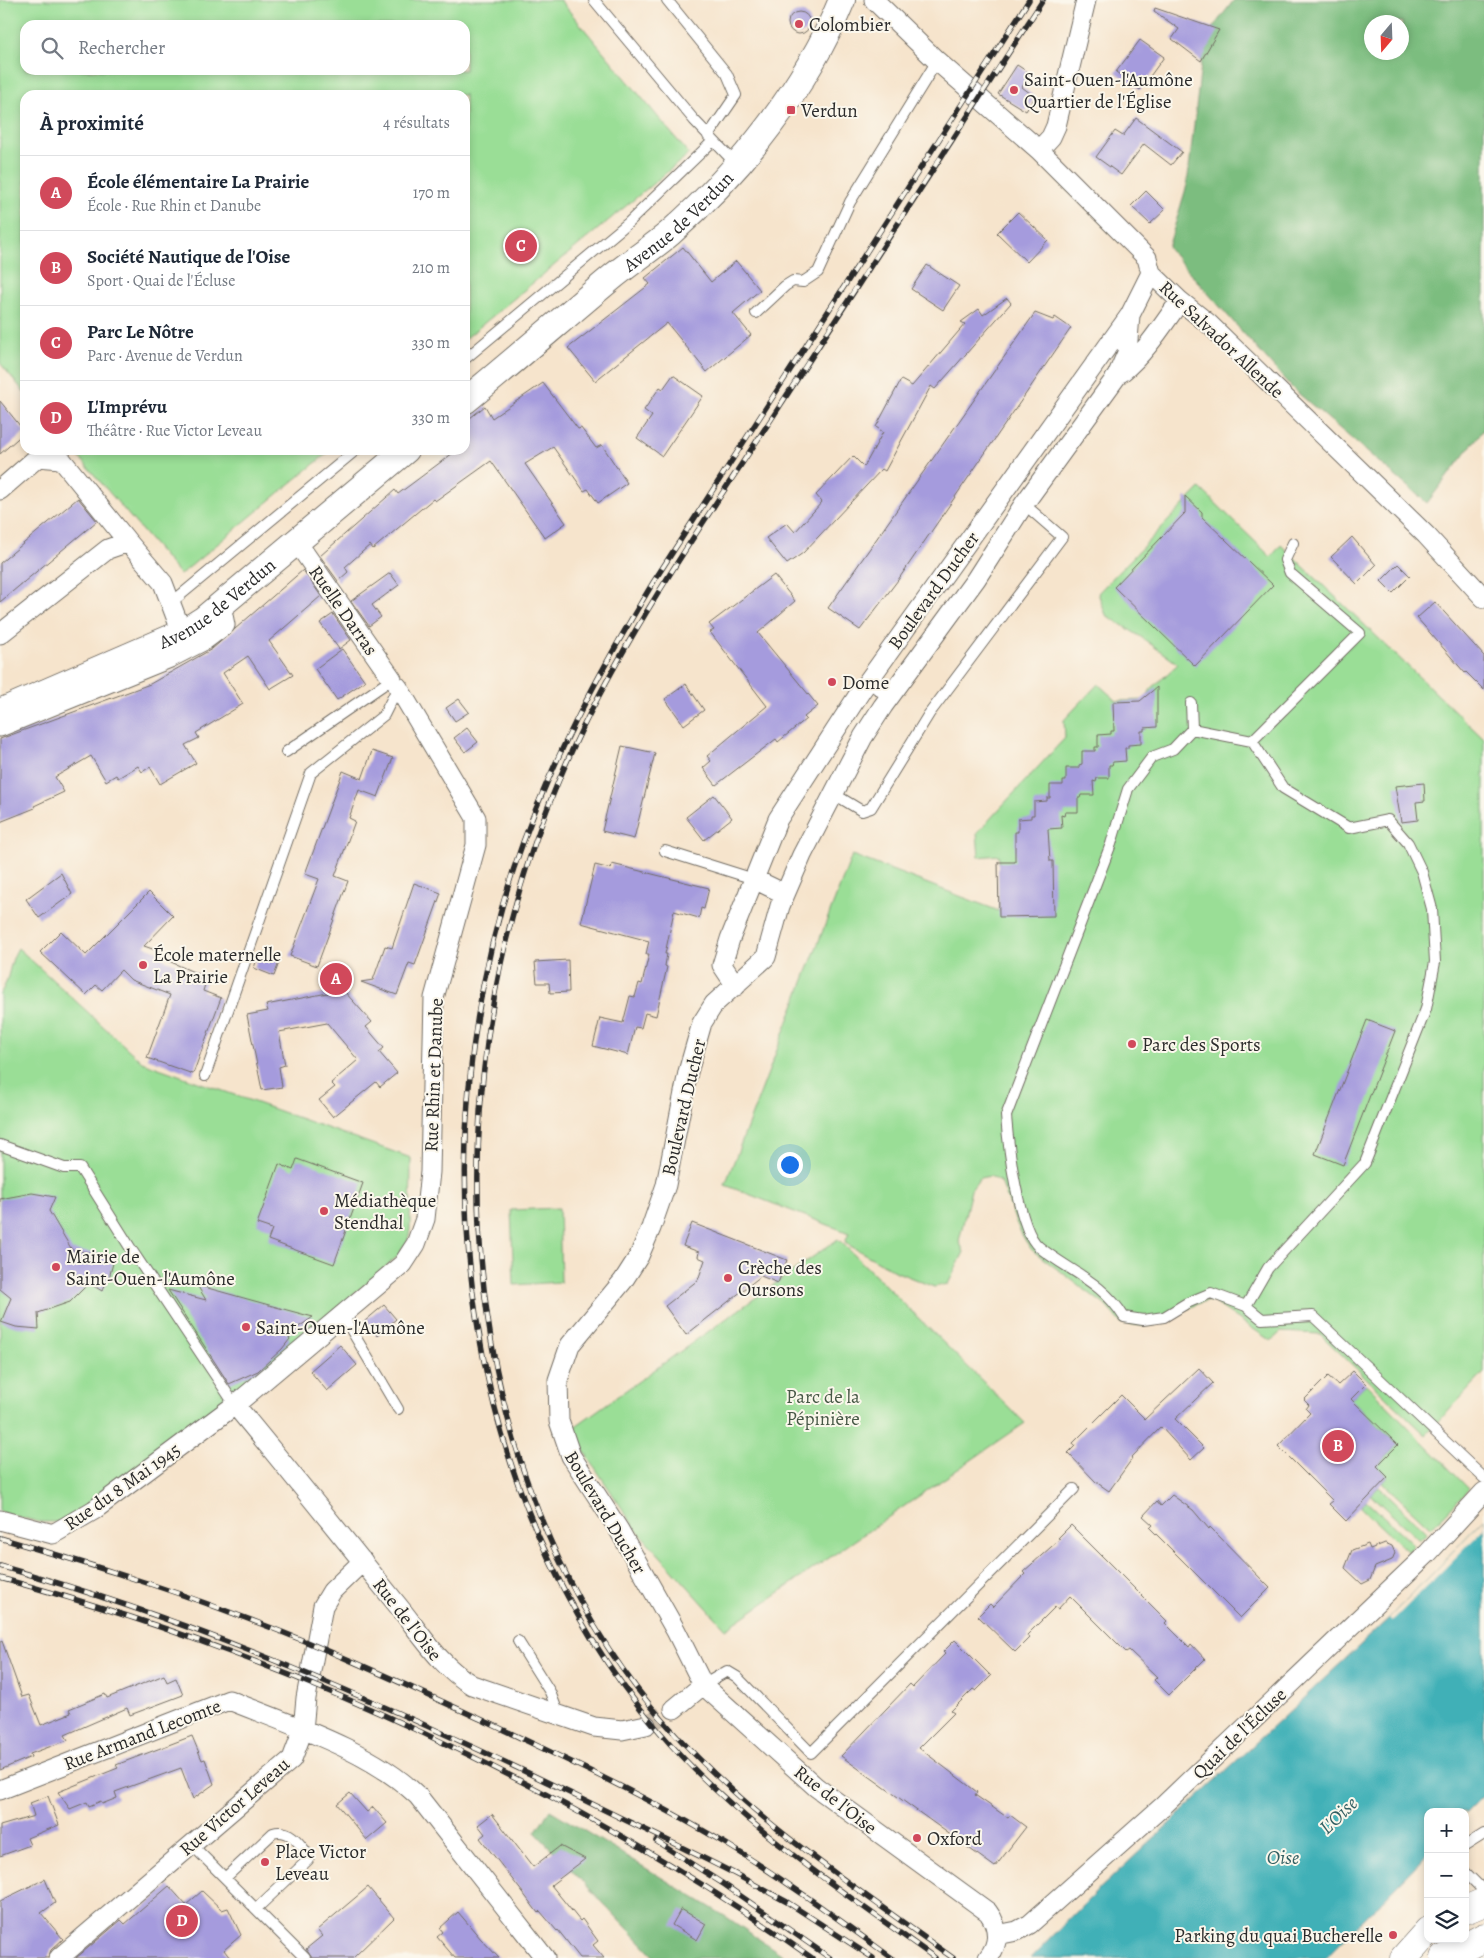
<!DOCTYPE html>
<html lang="fr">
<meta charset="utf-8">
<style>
body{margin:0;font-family:Alegreya,serif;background:#f2f2f3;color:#1f2937}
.controls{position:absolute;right:15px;bottom:15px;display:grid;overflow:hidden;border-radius:10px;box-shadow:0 2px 8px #0003}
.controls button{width:45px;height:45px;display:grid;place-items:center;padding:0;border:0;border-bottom:1px solid #e0e1e3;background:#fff;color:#1f2937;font:25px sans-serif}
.compass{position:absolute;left:1364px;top:15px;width:45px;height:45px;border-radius:50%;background:#fff;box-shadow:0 2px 8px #0003;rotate:199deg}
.you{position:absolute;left:789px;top:1164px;width:18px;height:18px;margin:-12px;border:4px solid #fff;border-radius:50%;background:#1a73e8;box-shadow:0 0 0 8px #1a73e833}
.badge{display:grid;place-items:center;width:32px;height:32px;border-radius:50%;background:#d1495b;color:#fff;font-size:16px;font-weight:700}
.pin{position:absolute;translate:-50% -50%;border:2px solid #fff;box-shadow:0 1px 5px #0006}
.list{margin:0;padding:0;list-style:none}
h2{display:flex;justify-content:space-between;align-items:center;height:65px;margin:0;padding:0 20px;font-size:21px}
h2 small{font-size:16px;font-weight:400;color:#747a83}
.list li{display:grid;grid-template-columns:32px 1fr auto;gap:15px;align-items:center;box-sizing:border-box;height:75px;padding:0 20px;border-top:1px solid #e0e1e3}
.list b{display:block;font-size:19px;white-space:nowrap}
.list p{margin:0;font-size:16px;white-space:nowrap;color:#747a83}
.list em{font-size:16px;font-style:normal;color:#747a83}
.icon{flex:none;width:28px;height:28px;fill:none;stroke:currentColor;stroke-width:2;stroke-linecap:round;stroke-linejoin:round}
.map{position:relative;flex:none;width:1484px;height:1958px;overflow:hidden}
.search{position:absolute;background:#fff;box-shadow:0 2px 8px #0003;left:20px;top:20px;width:450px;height:55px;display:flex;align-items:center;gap:12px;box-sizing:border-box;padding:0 18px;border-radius:15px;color:#747a83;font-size:19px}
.panel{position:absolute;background:#fff;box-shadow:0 2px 8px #0003;left:20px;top:90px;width:450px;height:365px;border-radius:15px}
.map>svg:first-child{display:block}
</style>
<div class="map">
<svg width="1484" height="1958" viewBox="0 0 1484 1958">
<rect width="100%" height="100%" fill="#fbf7ec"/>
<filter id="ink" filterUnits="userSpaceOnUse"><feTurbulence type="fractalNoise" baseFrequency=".02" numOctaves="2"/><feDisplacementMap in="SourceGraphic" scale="10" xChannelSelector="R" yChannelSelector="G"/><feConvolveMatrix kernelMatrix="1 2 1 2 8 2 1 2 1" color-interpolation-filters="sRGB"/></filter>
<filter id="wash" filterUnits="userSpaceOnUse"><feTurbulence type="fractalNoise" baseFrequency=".0096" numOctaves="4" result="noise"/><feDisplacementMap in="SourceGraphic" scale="20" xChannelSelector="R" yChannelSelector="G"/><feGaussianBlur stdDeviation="1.12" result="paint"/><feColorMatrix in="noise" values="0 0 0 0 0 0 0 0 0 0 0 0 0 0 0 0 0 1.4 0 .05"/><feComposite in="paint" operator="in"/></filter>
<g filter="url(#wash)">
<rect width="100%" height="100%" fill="#f6e4cc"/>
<path fill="#9ade96" stroke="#628460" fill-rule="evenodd" d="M0 0H560L689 154 465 339V95H25V393L0 363ZM25 25H465V70H25Z
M73 450H331L180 575Z
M1200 488 1271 557 1281 545 1484 739V1373L1426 1435 1320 1334 1281 1332 1271 1341 1212 1301 1202 1302 1160 1322 1143 1326 1121 1323 1105 1305 1032 1250C1016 1230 1011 1206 1001 1182L990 1176 980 1178 971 1190 959 1241 964 1252 948 1284 934 1287 897 1272 845 1243 849 1233 725 1185 852 855 999 911V855L979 857 977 833 1065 738 1064 720 1098 684 1117 701 1145 700 1151 689 1178 664 1141 637 1106 615 1098 593Z
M18 948 142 1062 411 1158 410 1230 408 1240 398 1256 233 1398 63 1522H39L0 1512V994C11 978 8 964 18 948Z
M559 1208 561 1282 514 1285 511 1210Z
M838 1239 1025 1423 726 1629 635 1528 570 1430Z
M1366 1384 1469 1489 1431 1528 1383 1483 1388 1477 1377 1466 1398 1445 1351 1399Z
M1379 1487 1427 1533 1419 1540 1371 1495Z
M1366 1500 1414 1545 1408 1552 1360 1507Z"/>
<path fill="#7bbd7f" stroke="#537455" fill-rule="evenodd" d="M1234 0H1484V429L1427 503 1292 388 1168 248 1187 185 1204 39ZM1372 22H1402V52H1372Z
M550 1810 728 1918 787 1958H656L535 1832Z"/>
<path fill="#3fb0b7" stroke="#356e71" d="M1484 1519V1795L1465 1814V1812H1428V1853L1326 1958H1031L1094 1894 1389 1618Z"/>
<path fill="#f6e4cc" d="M1484 1519V1529L1392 1621 1389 1618Z"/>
<g id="blocks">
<path fill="#a59bdd" d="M1155 8 1219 30 1201 61 1172 39 1179 29 1154 11Z
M788 23a11 11 0 1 1 22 0a11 11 0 1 1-22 0Z
M1140 40 1164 57 1140 90 1116 72Z
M1017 65 1031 74 1022 87 1035 97 1026 111 998 94Z
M1136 118 1182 152 1171 165 1144 144 1121 175 1096 157 1115 131 1123 136Z
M1146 191 1165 210 1150 224 1131 206Z
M1018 212 1048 240 1027 262 997 233Z
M683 247 711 282 736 261 760 290 733 313 751 335 707 372 667 323 595 381 568 348 650 284 645 278Z
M927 265 959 286 943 310 911 289Z
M1007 298 1011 303 935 389 931 386 885 471 882 469 803 553 787 564 766 538 787 523 795 532 822 502 816 495 853 456 864 467 883 432 876 427 901 380 912 386 965 324 961 322 979 309 983 315Z
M1035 313 1053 320 1055 317 1071 328 898 580 860 630 828 608Z
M673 375 703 396 662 456 637 438 652 416 644 410 660 387 663 389Z
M543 383 578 429 581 428 596 448 602 445 627 483 598 503 588 489 584 491 553 447 525 464 566 523 545 538 491 461 435 501 433 499 373 549 370 545 345 567 348 572 338 581 320 556 395 490 398 494 457 450H465V422L485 406 492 418Z
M0 401 25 432 0 454Z
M1185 496 1202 512V517L1273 585 1195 666 1114 587 1185 513Z
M78 498 97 521 0 602V563Z
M1352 537 1376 565 1357 584 1331 557Z
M1398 564 1410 576 1393 593 1381 581Z
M303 570 321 596 269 641 293 675 270 689 248 656 223 673 243 704 196 733 199 738 185 745 196 763 160 784 150 767 142 772 138 766 118 778 116 775 106 781 91 756 55 777 64 792 34 806 35 808 0 822V739L150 684 212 649Z
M390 573 399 585 372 605 381 617 369 626 351 601Z
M774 575 795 601 758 633 818 706 804 717 806 719 778 742 776 739 716 785 703 768 711 761 707 756 767 706 710 632 714 630 709 624Z
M1435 602 1484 656V690L1466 672 1465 673 1417 618Z
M333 614 351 640 339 649 320 623Z
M342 649 365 681 337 700 315 669Z
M686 684 704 710 684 725 665 699Z
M1157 687V727L1144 728V731H1141V744L1128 745V748H1125L1126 761 1113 762 1112 765H1109V778H1097L1096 782 1093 781 1094 795H1081L1080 798H1078V812H1065L1064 816 1061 815 1062 828 1048 829 1050 861H1053L1054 916 999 917 998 862H1015V832H1018V819L1031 818V815H1034V802L1047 801V798H1050V785H1063V781H1066V768H1079V765L1082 764V751H1095V747H1098V735L1111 734V731H1114L1113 702 1140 701Z
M459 699 469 712 455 721 446 708Z
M467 728 478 742 465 752 454 738Z
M622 746 655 753 634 839 602 831Z
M372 751 393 758 378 797 359 790 349 818 355 821 335 876 348 881 317 966 290 956 319 879 305 874 343 771 362 779Z
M1424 783 1425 801 1416 802 1418 820 1401 822 1395 786Z
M714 795 732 818 704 840 686 817Z
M612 864 709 888 704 909 701 908 699 918 674 911 665 954H667L665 966 667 967 656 1016 645 1013 641 1028 635 1027 628 1055 593 1046 600 1018 623 1023 630 996 635 997 639 983 642 984 649 954H646L649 941 581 923 595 865 611 869Z
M61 873 72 894 39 918 26 899Z
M414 883 441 893 415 965 409 963 397 995 361 982 373 980 385 946 392 948Z
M149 892 173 916 144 946 164 953 162 958 207 978 203 991 221 998 193 1074 147 1058 170 995 131 980 121 970 102 990 96 985 86 995 40 952 61 931 86 955Z
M259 953 280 960 274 976 254 968Z
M568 960 569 992 550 993 549 983H537L535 962Z
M343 990 372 1022 366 1027 384 1048 379 1052 397 1073 380 1087 376 1082 333 1117 319 1100 335 1087 331 1083 358 1060 327 1023 279 1032 285 1065 279 1067 282 1087 262 1090 247 1015 268 1011 266 1005Z
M1367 1020 1395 1031 1343 1165 1315 1154Z
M297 1159 363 1183 334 1264 268 1240 272 1229 257 1224 279 1164 293 1170Z
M32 1193 55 1197 49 1211 72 1250 115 1256 109 1278 102 1291 89 1283 70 1302 38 1313 39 1329 16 1327 1 1322 11 1298 0 1289V1199Z
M692 1223 787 1260 778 1283 761 1276 686 1335 665 1306 698 1280 705 1260 698 1257 699 1252 683 1246Z
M197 1285 287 1310 313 1317 287 1335 290 1339 282 1349 258 1371 229 1384 168 1290 206 1300Z
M384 1305 396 1319 377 1336 365 1321Z
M340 1345 357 1365 327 1391 310 1371Z
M1199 1368 1213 1383 1175 1419 1204 1448 1191 1460 1161 1427 1131 1458 1132 1459 1109 1491 1096 1482 1068 1453 1075 1446 1073 1443 1121 1395 1145 1419Z
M1353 1371 1366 1384 1351 1399 1398 1445 1377 1466 1388 1477 1346 1521 1329 1504 1333 1501 1278 1446 1310 1413 1306 1409 1309 1405 1304 1400 1328 1376 1338 1385Z
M1172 1495 1193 1510 1209 1529 1210 1527 1270 1588 1240 1618 1150 1528 1153 1525 1143 1516 1157 1501 1161 1506Z
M1071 1525 1167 1621 1165 1623 1189 1647 1191 1644 1205 1659 1169 1695 1154 1680 1157 1677 1129 1650 1126 1652 1070 1596 1058 1609 1055 1607 1027 1635 1029 1638 1015 1652 978 1616 990 1604 993 1607 1025 1574 1023 1572 1060 1539 1058 1538Z
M1385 1543 1392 1546 1395 1553 1392 1560 1375 1567 1370 1580 1362 1584 1345 1568 1352 1550 1368 1544 1370 1549Z
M955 1640 991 1676 976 1691 973 1689 951 1711 954 1713 919 1748 977 1792 975 1795 1008 1818 1010 1815 1026 1827 995 1867 841 1756 910 1684 913 1687 945 1654 943 1652Z
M2 1641 22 1697 29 1695 41 1725 71 1713 69 1709 105 1694 107 1698 164 1675 167 1682 176 1678 183 1695 130 1715 127 1708 65 1735 68 1740 30 1754 31 1757 0 1770V1642Z
M192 1736 202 1760 205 1759 214 1784 193 1799 181 1768 115 1792 117 1798 102 1804 101 1801 89 1806 87 1802 70 1809 58 1792 118 1768 116 1765Z
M350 1793 367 1812 373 1807 387 1823 367 1840 337 1804Z
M48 1796 59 1825 27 1838 30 1845 0 1856V1826L34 1816 30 1803Z
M492 1814 533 1867 560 1846 585 1859 551 1885 580 1921 582 1919 598 1941 593 1945 604 1958H580L558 1930 557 1931 540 1911 538 1913 523 1893 480 1838 485 1834 478 1825Z
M45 1879 55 1903 41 1913 63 1939 51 1950 48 1958H0V1901Z
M169 1886 186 1905 202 1891 222 1910 228 1908 241 1935 224 1950 230 1958H76L121 1920 125 1924Z
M368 1887 394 1918 353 1958H312L306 1949 322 1936 317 1930Z
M681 1909 706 1924 697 1940 672 1925Z
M458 1912 481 1939 499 1958H455L437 1937 443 1932 440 1928Z"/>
</g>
</g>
<g filter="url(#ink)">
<use href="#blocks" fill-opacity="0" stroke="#726c63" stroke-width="1"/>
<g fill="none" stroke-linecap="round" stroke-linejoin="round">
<path stroke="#cdbfac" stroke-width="19" stroke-dasharray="19 9" stroke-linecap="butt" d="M646 1725 674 1709"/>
<g stroke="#726c63" stroke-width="12">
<path id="lane" d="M594 0 694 120 736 164
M667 0 727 74 736 95 708 136
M756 313 785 286 793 281 803 282 818 272 850 202 937 61
M465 359 628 223 713 141
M171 603 356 450
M868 682 889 698
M1191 703 1192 729 1252 741
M1192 729 1173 749 1152 757 1128 789 1111 844 1006 1116C1008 1143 1018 1230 1039 1247 1069 1271 1103 1282 1124 1317L1143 1320 1164 1317 1187 1303 1211 1293 1246 1306 1268 1268 1365 1163 1426 1009 1435 962 1432 909 1422 872 1408 843 1388 820 1349 828 1283 788 1252 741 1360 633 1290 573 1285 560 1293 543
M834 794 862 811 871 808 929 714 1062 537 1024 504
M665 851 754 879
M205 1076 311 773 384 715 398 687 392 679 286 752
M0 1145 64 1168H80L131 1249 235 1405
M1246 1306 1262 1319 1313 1316 1484 1478
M343 1316 398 1409
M518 1641 550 1692 559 1715
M703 1685 727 1671 737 1677 811 1753 1074 1489
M191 1844 305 1958
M1465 1846 1484 1834
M1465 1872 1484 1891
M225 1878 273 1833C290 1828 300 1844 309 1856L308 1860 256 1909"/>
</g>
<g stroke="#726c63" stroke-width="21">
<path id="street" d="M874 0 937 61 1039 150 1147 258 1151 273 1180 301 1209 324 1426 535 1484 598
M1039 150 1051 137 1056 126 1086 0
M1122 372C1146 352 1162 326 1180 301
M0 490 38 457 61 459 128 542 163 583 182 633
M296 541 392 679
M0 634 108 549 128 542
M0 727 170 658 205 640 225 625 221 605
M754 879 785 894
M736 986 722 965 730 939 778 819 861 691 1130 315 1151 273
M235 1405C289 1470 342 1536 395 1602 420 1632 438 1665 472 1685L594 1727 622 1730 646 1725
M0 1520 53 1534 94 1510 235 1405 403 1264 416 1244 425 1219 430 1172 434 998 476 845V818L398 687
M674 1709 703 1685
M0 1790 229 1700C291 1725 370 1750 418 1796L545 1958
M997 1935 1017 1931 1030 1924 1163 1806 1428 1553 1484 1492
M59 1958 292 1759 303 1730 306 1698 323 1606 332 1591 363 1561
M988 1958C1000 1943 999 1927 988 1912L816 1787 703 1685 676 1631 619 1530 571 1456 559 1421 558 1380 570 1345 623 1281 639 1256 651 1228 666 1185 688 1072 702 1023 714 1004 766 957 780 906 802 855 863 737 883 706 976 579 1024 504 1117 376 1127 353 1130 315"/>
</g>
<g stroke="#726c63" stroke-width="28">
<g id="secondary">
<path id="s1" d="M465 401C514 361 561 320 610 279 629 263 651 249 670 233 741 170 806 88 842 0"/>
<path id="s2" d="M0 712 182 633 204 619 406 450"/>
</g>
</g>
<g stroke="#726c63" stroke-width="29">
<path id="primary" d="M1465 1910 1484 1902
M1404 1958 1428 1931
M1445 1958 1484 1937"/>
</g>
<use href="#lane" stroke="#fff" stroke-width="10"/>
<use href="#street" stroke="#fff" stroke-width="19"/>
<use href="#secondary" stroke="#fff" stroke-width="26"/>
<use href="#primary" stroke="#fff" stroke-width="28"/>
<g stroke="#2b2b2b" stroke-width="5.5">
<path id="rail" d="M0 1538C78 1561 156 1584 232 1613 320 1645 404 1684 489 1723 570 1761 651 1799 728 1845 785 1880 838 1919 892 1958
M0 1566C200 1622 388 1705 574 1795 628 1822 683 1847 737 1875L787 1902 873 1958
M0 1578C285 1655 571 1787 812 1958
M656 1841 725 1885 830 1958
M935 1958C838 1888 736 1822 658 1730 461 1498 419 1152 514 868 548 766 599 672 654 581L1029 0
M953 1958C852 1885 752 1820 668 1726 579 1627 522 1497 496 1367 454 1151 486 927 582 729 636 619 707 517 774 415 863 276 953 138 1043 0"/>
</g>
<use href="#rail" stroke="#fbf7ec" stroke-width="4" stroke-dasharray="11" stroke-linecap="butt"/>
</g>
</g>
<g fill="#d1495b" stroke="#fbf7ec" stroke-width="2">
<circle cx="799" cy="24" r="5"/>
<circle cx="1014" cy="90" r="5"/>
<rect x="786" y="105" width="10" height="10" rx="2.5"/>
<circle cx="832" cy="682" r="5"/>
<circle cx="143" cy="965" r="5"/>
<circle cx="1132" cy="1044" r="5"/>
<circle cx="324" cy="1211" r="5"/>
<circle cx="56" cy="1267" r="5"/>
<circle cx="728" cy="1278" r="5"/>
<circle cx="246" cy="1327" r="5"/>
<circle cx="917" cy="1838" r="5"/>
<circle cx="265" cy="1862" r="5"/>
<circle cx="1393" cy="1935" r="5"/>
</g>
<g text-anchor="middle" stroke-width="4" stroke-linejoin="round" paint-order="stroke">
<g font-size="19" fill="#2b2b2b" stroke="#fbf7ec" text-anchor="start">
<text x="809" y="31">Colombier</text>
<text x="1024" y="86">Saint-Ouen-l'Aumône<tspan x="1024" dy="22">Quartier de l'Église</tspan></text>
<text x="801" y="117">Verdun</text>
<text x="842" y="689">Dome</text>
<text x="153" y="961">École maternelle<tspan x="153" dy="22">La Prairie</tspan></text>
<text x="1142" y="1051">Parc des Sports</text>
<text x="334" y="1207">Médiathèque<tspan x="334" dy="22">Stendhal</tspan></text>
<text x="66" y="1263">Mairie de<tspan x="66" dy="22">Saint-Ouen-l'Aumône</tspan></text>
<text x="738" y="1274">Crèche des<tspan x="738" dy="22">Oursons</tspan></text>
<text x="256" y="1334">Saint-Ouen-l'Aumône</text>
<text x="927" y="1845">Oxford</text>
<text x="275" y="1858">Place Victor<tspan x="275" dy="22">Leveau</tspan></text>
<text x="1383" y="1942" text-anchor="end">Parking du quai Bucherelle</text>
</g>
<g font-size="19" fill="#2b2b2b" stroke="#fbf7ec">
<text dy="7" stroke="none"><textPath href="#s1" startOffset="279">Avenue de Verdun</textPath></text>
<text transform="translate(1222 339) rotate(43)" y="7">Rue Salvador Allende</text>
<text transform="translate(933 590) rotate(-54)" y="7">Boulevard Ducher</text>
<text dy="7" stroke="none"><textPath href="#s2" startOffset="244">Avenue de Verdun</textPath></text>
<text transform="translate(344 610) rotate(55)" y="7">Ruelle Darras</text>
<text transform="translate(433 1075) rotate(-88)" y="7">Rue Rhin et Danube</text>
<text transform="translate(683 1107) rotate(-77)" y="7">Boulevard Ducher</text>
<text transform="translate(122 1486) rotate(-35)" y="7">Rue du 8 Mai 1945</text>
<text transform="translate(606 1512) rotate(59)" y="7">Boulevard Ducher</text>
<text transform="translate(408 1619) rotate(52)" y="7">Rue de l'Oise</text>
<text transform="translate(1239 1733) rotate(-44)" y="7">Quai de l'Écluse</text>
<text transform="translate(142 1734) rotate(-21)" y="7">Rue Armand Lecomte</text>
<text transform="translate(836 1799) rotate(38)" y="7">Rue de l'Oise</text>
<text transform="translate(234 1806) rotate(-41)" y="7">Rue Victor Leveau</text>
</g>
<g font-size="19" fill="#475846" stroke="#fbf7ec">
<text x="823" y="1403">Parc de la<tspan x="823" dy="22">Pépinière</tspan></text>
</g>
<g font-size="20" font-style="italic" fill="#336063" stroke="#fbf7ec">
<text transform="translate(1338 1815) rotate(-44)" y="7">L'Oise</text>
<text x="1283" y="1864">Oise</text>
</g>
</g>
</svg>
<div class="controls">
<button>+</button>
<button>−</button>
<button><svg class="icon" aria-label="layers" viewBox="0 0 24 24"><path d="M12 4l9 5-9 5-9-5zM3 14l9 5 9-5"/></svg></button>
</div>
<svg class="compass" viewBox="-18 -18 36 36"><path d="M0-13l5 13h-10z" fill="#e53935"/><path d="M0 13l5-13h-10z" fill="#747a83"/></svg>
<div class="you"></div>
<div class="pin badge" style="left:336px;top:979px">A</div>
<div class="pin badge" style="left:1338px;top:1446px">B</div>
<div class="pin badge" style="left:521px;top:246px">C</div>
<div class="pin badge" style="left:182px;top:1921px">D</div>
<div class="search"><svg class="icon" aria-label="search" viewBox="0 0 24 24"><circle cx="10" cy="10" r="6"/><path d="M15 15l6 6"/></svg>Rechercher</div>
<section class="panel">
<h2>À proximité<small>4 résultats</small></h2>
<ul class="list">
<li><span class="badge">A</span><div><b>École élémentaire La Prairie</b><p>École · Rue Rhin et Danube</p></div><em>170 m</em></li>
<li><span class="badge">B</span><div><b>Société Nautique de l'Oise</b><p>Sport · Quai de l'Écluse</p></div><em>210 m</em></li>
<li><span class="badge">C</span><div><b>Parc Le Nôtre</b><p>Parc · Avenue de Verdun</p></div><em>330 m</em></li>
<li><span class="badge">D</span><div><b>L'Imprévu</b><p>Théâtre · Rue Victor Leveau</p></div><em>330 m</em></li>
</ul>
</section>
</div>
